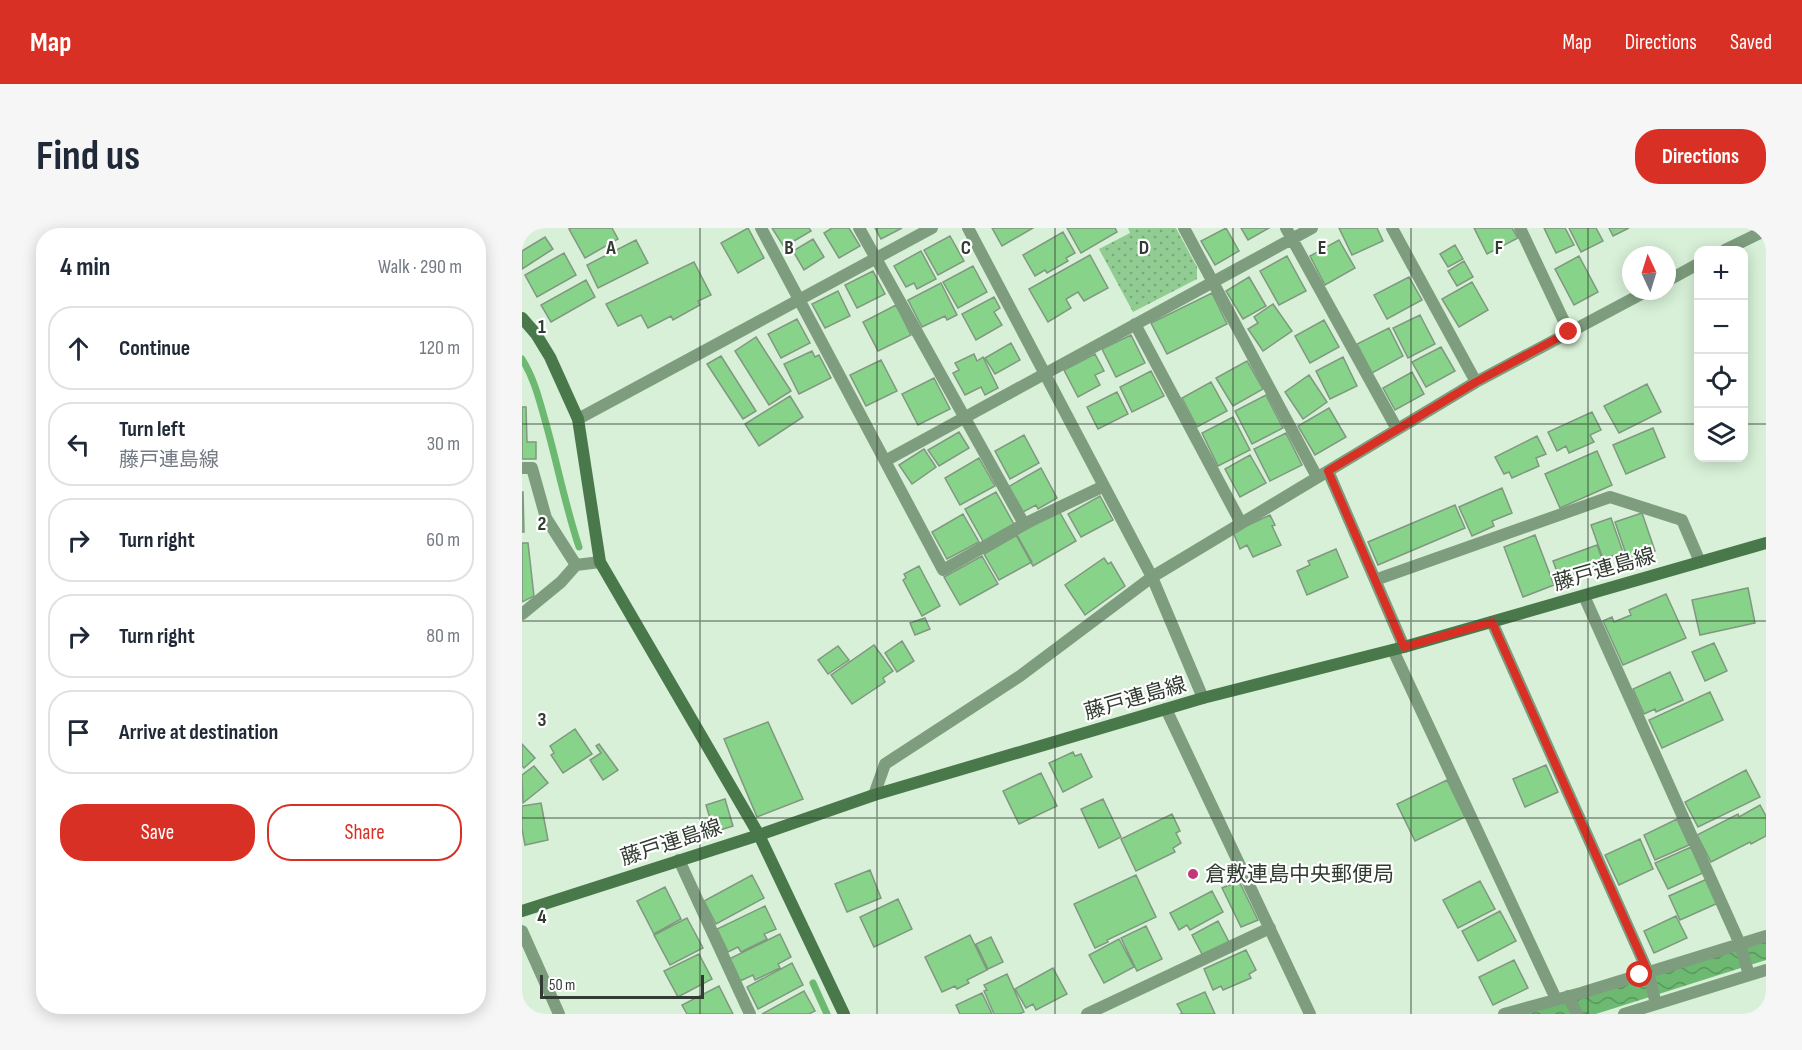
<!DOCTYPE html>
<meta charset="utf-8">
<style>
body{margin:0;font-family:"Sofia Sans Condensed","Noto Sans JP",sans-serif;background:#f6f6f7;color:#1f2937}
.controls{position:absolute;right:18px;top:18px;display:grid;overflow:hidden;border-radius:12px;box-shadow:0 3px 15px #0003}
.controls button{width:54px;height:54px;display:grid;place-items:center;padding:0;border:0;border-bottom:2px solid #e0e1e3;background:#fff;color:#1f2937;font:30px sans-serif}
.compass{position:absolute;left:1100px;top:18px;width:54px;height:54px;border-radius:50%;background:#fff;box-shadow:0 3px 15px #0003;rotate:356deg}
.scale{position:absolute;left:18px;bottom:15px;width:164px;box-sizing:border-box;padding-left:6px;border:3px solid #313b31;border-top:0;font-size:16px;line-height:21px;white-space:nowrap;color:#313b31;-webkit-text-stroke:4px #fff;paint-order:stroke}
.stop{position:absolute;width:18px;height:18px;margin:-14px;border:4px solid #d93025;border-radius:50%;background:#fff}
.stop.end{background:#d93025;border-color:#fff;box-shadow:0 2px 6px #0008}
.list{margin:0;padding:0;list-style:none}
h2{display:flex;justify-content:space-between;align-items:center;height:78px;margin:0;padding:0 24px;font-size:26px}
h2 small{font-size:20px;font-weight:400;color:#747a83}
.list li{display:grid;grid-template-columns:39px 1fr auto;gap:18px;align-items:center;box-sizing:border-box;height:84px;margin:0 12px 12px;padding:0 12px;border:2px solid #e0e1e3;border-radius:24px}
.list b{display:block;font-size:22px;white-space:nowrap}
.list p{margin:0;font-size:20px;white-space:nowrap;color:#747a83}
.list em{font-size:20px;font-style:normal;color:#747a83}
.actions{display:flex;gap:12px;padding:18px 24px}
.actions a{flex:1;padding:14px 0;border:2px solid #d93025;border-radius:24px;text-align:center;font-size:21px;color:#d93025}
.actions .main{background:#d93025;color:#fff}
.icon{flex:none;width:33px;height:33px;fill:none;stroke:currentColor;stroke-width:2;stroke-linecap:round;stroke-linejoin:round}
.map{position:relative;flex:none;width:1244px;height:786px;overflow:hidden;border-radius:24px}
header{display:flex;align-items:center;gap:36px;box-sizing:border-box;height:84px;padding:0 30px;background:#d93025;color:#fff}
header strong{font-size:28px}
nav{display:flex;gap:33px;margin-inline-start:auto;font-size:21px}
.intro{display:flex;align-items:center;justify-content:space-between;box-sizing:border-box;height:144px;padding:0 36px}
h1{margin:0;font-size:42px}
.button{padding:15px 27px;border-radius:24px;background:#d93025;color:#fff;font-size:21px;font-weight:700}
main{display:flex;gap:36px;padding:0 36px}
aside{flex:1;background:#fff;border-radius:24px;box-shadow:0 3px 15px #0003}
.map>svg:first-child{display:block}
</style>
<header>
<strong>Map</strong>
<nav><a>Map</a><a>Directions</a><a>Saved</a></nav>
</header>
<div class="intro"><h1>Find us</h1><a class="button">Directions</a></div>
<main>
<aside>
<h2>4 min<small>Walk · 290 m</small></h2>
<ul class="list">
<li><svg class="icon" aria-label="ahead" viewBox="0 0 24 24"><path d="M12 20V5M6 11l6-6 6 6"/></svg><div><b>Continue</b></div><em>120 m</em></li>
<li><svg class="icon" aria-label="left" viewBox="0 0 24 24"><path d="M17 20v-9H6M10 6l-5 5 5 5"/></svg><div><b>Turn left</b><p>藤戸連島線</p></div><em>30 m</em></li>
<li><svg class="icon" aria-label="right" viewBox="0 0 24 24"><path d="M7 20v-9h11M14 6l5 5-5 5"/></svg><div><b>Turn right</b></div><em>60 m</em></li>
<li><svg class="icon" aria-label="right" viewBox="0 0 24 24"><path d="M7 20v-9h11M14 6l5 5-5 5"/></svg><div><b>Turn right</b></div><em>80 m</em></li>
<li><svg class="icon" aria-label="arrive" viewBox="0 0 24 24"><path d="M6 21V4h12l-3 4 3 4H6"/></svg><div><b>Arrive at destination</b></div></li>
</ul>
<div class="actions"><a class="main">Save</a><a>Share</a></div>
</aside>
<div class="map">
<svg width="1244" height="786" viewBox="0 0 1244 786">
<defs>
<pattern id="park-dots" width="8" height="8" patternUnits="userSpaceOnUse" patternTransform="scale(1.5)"><rect width="8" height="8" fill="#91cd92"/><path d="M2 2h.1M6 6h.1" fill="none" stroke="#77a878" stroke-width="1.8" stroke-linecap="round"/></pattern>
<pattern id="water-waves" width="16" height="10" patternUnits="userSpaceOnUse" patternTransform="scale(1.5)"><rect width="16" height="10" fill="#6db971"/><path d="M0 5q4-4 8 0t8 0" fill="none" stroke="#5a985d"/></pattern>
</defs>
<rect width="100%" height="100%" fill="#d7f0d7"/>
<path fill="url(#park-dots)" d="M606 0H654L675 39V51L611 84 577 21 608 5Z"/>
<path fill="url(#water-waves)" d="M1244 713V732L1074 786H1002Z"/>
<g fill="none" stroke-linecap="round" stroke-linejoin="round">
<path stroke="#6db971" stroke-width="7" d="M0 131C12 150 17 171 23 192 35 234 43 277 57 319
M291 755 305 786"/>
</g>
<path fill="#86d389" stroke="#809780" stroke-width="1.5" d="M49 0H90L96 11 63 30 47 1Z
M226 0 242 30 216 45 199 15Z
M250 0H287L289 3 262 19Z
M310 0H327L338 18 317 30 302 5Z
M353 0H380L359 11Z
M470 0H511L480 18Z
M545 0H593L595 4 559 25Z
M704 0 717 23 693 37 679 13Z
M719 0H747L726 12Z
M817 0H855L861 13 830 27Z
M952 0H990L996 10 965 26Z
M1022 0H1043L1052 17 1034 25Z
M1047 0H1074L1081 13 1059 24Z
M1087 0H1107L1091 8Z
M541 4 553 25 544 30 546 33 525 45 523 42 513 48 501 27Z
M428 8 442 33 416 47 402 22Z
M23 9 31 21 0 41V23Z
M291 11 302 29 282 42 271 23Z
M114 12 126 35 76 60 65 37Z
M817 12 833 40 803 57 788 28Z
M933 17 941 31 926 39 918 26Z
M399 23 414 51 395 61 392 55 384 59 372 38Z
M42 25 54 47 15 69 3 47Z
M568 27 586 60 562 73 556 64 544 71 549 80 526 94 507 61Z
M765 28 784 63 757 77 738 43Z
M1057 28 1076 64 1052 77 1033 41Z
M942 33 951 49 935 58 926 43Z
M172 34 189 67 176 73 178 77 151 92 149 88 126 100 119 87 96 98 84 76Z
M451 38 465 64 436 80 421 54Z
M351 43 363 66 335 80 323 57Z
M727 49 744 78 721 91 704 63Z
M887 49 900 72 865 91 852 67Z
M64 52 73 69 29 94 19 77Z
M950 54 966 82 937 99 920 71Z
M419 55 435 87 425 92 423 88 400 99 386 72Z
M316 63 328 88 303 100 290 76Z
M690 65 705 96 645 126 629 95Z
M472 69 478 80 472 84 480 97 454 112 440 86Z
M751 76 770 103 741 123 726 101 736 95 732 89Z
M374 77 389 107 356 123 341 94Z
M898 87 913 116 886 130 871 100Z
M275 91 288 115 259 130 246 106Z
M802 92 817 119 788 135 773 108Z
M867 100 881 128 850 145 835 116Z
M609 107 623 135 594 149 580 121Z
M234 109 269 163 247 177 213 123Z
M489 115 498 132 473 146 463 130Z
M919 119 933 143 904 159 890 134Z
M290 123 293 129 297 127 309 150 277 166 262 136Z
M452 126 455 133 461 129 476 160 463 167 459 159 443 167 431 145 437 142 433 135Z
M573 126 582 143 573 147 578 157 556 169 542 142Z
M199 128 234 183 221 191 185 136Z
M821 129 835 158 808 171 794 143Z
M359 132 375 163 344 178 328 147Z
M725 133 741 161 711 178 694 150Z
M629 143 642 168 610 184 598 159Z
M890 144 902 166 873 182 861 160Z
M787 147 805 174 781 191 763 164Z
M412 150 428 181 396 197 380 166Z
M689 154 705 183 675 199 660 170Z
M1125 156 1139 184 1097 205 1082 178Z
M595 164 606 186 576 201 565 179Z
M744 167 761 200 730 216 713 183Z
M268 168 281 189 237 218 223 196Z
M0 179H4L5 214H14V231H0Z
M807 180 824 209 793 227 776 198Z
M1070 184 1079 202 1068 207 1072 214 1047 225 1044 218 1035 223 1026 204Z
M711 189 728 222 696 238 680 205Z
M1131 200 1143 229 1104 246 1091 217Z
M437 204 447 220 417 238 406 222Z
M764 205 780 237 748 253 732 221Z
M502 207 517 235 488 251 473 223Z
M1015 208 1024 226 1014 230 1017 238 990 250 987 244 982 246 973 229Z
M402 221 414 239 390 256 377 237Z
M1075 223 1090 257 1038 280 1023 246Z
M728 227 744 255 718 269 703 241Z
M457 230 473 258 438 277 423 250Z
M519 240 535 270 516 281 514 277 501 284 486 259Z
M980 260 990 285 970 293 972 298 950 308 937 279Z
M0 264H1L2 304H0Z
M474 264 493 298 462 315 443 281Z
M578 268 591 292 559 309 546 286Z
M933 277 943 300 856 337 846 314Z
M537 283 554 313 511 338 494 307Z
M1120 285 1133 323 1106 332 1093 294Z
M441 286 457 314 425 331 410 304Z
M748 287 753 297 750 298 759 317 731 329 725 317 718 321 711 304Z
M1089 290 1101 324 1081 331 1069 297Z
M495 307 510 334 477 352 462 326Z
M1013 307 1032 357 1001 369 982 319Z
M0 315H6L12 368 0 374Z
M1075 317 1082 336 1038 352 1031 333Z
M814 321 826 349 785 367 775 343 788 337 786 333Z
M460 328 476 356 438 377 422 349Z
M582 330 586 336 589 334 603 358 563 387 543 357Z
M397 338 418 378 400 388 381 352 384 350 382 346Z
M1226 360 1233 395 1178 407 1170 372Z
M1144 366 1164 410 1101 437 1081 393 1090 389 1092 394 1109 387 1107 382Z
M403 390 408 401 393 407 388 395Z
M380 413 392 433 375 444 363 425Z
M1192 415 1205 443 1183 453 1170 424Z
M352 417 371 443 361 450 363 454 330 476 309 447Z
M316 418 327 432 306 446 296 432Z
M1148 444 1161 472 1134 484 1133 481 1122 486 1111 461Z
M1188 464 1201 492 1140 520 1127 492Z
M246 494 281 571 235 589 202 511Z
M53 501 70 526 41 545 29 527 32 525 28 518Z
M0 516 13 530 2 540 0 538Z
M77 516 96 542 81 552 68 532 79 525 74 518Z
M551 524 553 528 559 526 570 549 541 564 527 535Z
M1024 537 1036 564 1003 579 991 551Z
M12 538 26 555 1 575 0 547Z
M1224 542 1238 569 1176 599 1163 574Z
M519 545 535 578 497 596 481 563Z
M925 552 943 589 893 613 875 576Z
M203 571 211 598 192 604 184 577Z
M581 571 599 609 577 620 559 581Z
M19 575 26 612 3 617 0 601V578Z
M1238 577 1244 588V608L1229 616 1228 614 1189 634 1175 607 1216 586 1217 589Z
M650 586 658 603 654 605 659 615 651 620 653 624 614 643 599 611Z
M1155 591 1167 617 1133 632 1122 607Z
M1118 611 1131 641 1097 657 1083 627Z
M1169 619 1181 645 1146 661 1133 635Z
M348 642 359 670 325 684 313 656Z
M230 647 242 670 194 696 182 673Z
M614 647 634 689 585 712 586 714 573 720 552 676Z
M1185 651 1196 675 1158 692 1147 668Z
M717 653 736 692 719 699 700 660Z
M958 653 973 681 936 700 921 672Z
M143 659 159 691 132 706 115 673Z
M690 663 701 684 668 702 665 697 657 702 648 685Z
M376 671 390 701 352 719 338 689Z
M243 678 254 701 242 706 245 711 219 724 216 719 206 724 195 701Z
M978 683 994 713 956 733 940 703Z
M1154 688 1165 710 1132 725 1122 703Z
M165 690 181 720 148 737 132 707Z
M696 693 707 714 681 728 670 707Z
M624 698 640 731 615 743 599 710Z
M258 706 269 729 256 736 258 740 233 752 231 747 218 753 207 731Z
M448 707 465 742 445 752 447 755 435 761 433 758 420 764 403 729Z
M469 709 481 734 466 741 454 716Z
M597 711 612 739 582 755 567 727Z
M724 722 734 742 727 746 729 750 701 762 699 758 691 762 682 741Z
M177 726 190 751 156 769 142 743Z
M992 732 1006 760 971 777 957 749Z
M270 735 281 757 236 781 225 759Z
M531 740 545 766 514 782 511 776 504 780 493 761Z
M485 746 502 784 497 786H472L462 763 465 762 462 757Z
M197 758 211 786H165L160 777Z
M282 763 293 783 287 786H240Z
M683 764 693 786H658L660 785 655 776Z
M460 765 470 786H438L434 777Z"/>
<g fill="none" stroke-linecap="round" stroke-linejoin="round">
<path stroke="#7e9d7e" stroke-width="12" d="M239 0 421 342 502 296 582 258
M337 0 502 296
M446 0 630 349 681 470
M662 0 795 249
M764 0 875 201
M870 0 954 154
M998 0 1047 104
M1203 22 1244 2
M1145 53 1176 36
M613 96 719 295
M56 191 410 0
M363 233 790 0
M0 240H10L24 290 54 337 78 334
M806 243 882 419
M853 352 1088 269 1160 292 1178 334
M1062 368 1218 716 1227 747
M0 386 39 354 54 337
M970 394 1126 744 1134 776
M871 422 1034 771
M644 481 788 786
M352 567 363 536 498 448 630 349 954 154 1125 63
M157 632 228 786
M0 703 37 786
M1046 768 1055 786
M565 786 748 700
M982 786 1059 765 1244 708
M1102 786 1244 742"/>
<path stroke="#49794b" stroke-width="12" d="M0 90 14 106 28 129 56 191 78 334 237 607 322 786
M0 683 237 607 352 567 681 470 882 419 1244 315"/>
</g>
<g fill="none" stroke-linecap="round" stroke-linejoin="round">
<path stroke="#d93025" stroke-width="8" d="M1047 104 954 154 806 243 882 419 970 394 1126 744 1118 747"/>
</g>
<path fill="none" stroke="#313b31" stroke-width="1.5" stroke-opacity="0.55" d="M178 0V786M355 0V786M533 0V786M711 0V786M889 0V786M1066 0V786M0 196H1176M1222 196H1244M0 393H1244M0 590H1244"/>
<circle fill="#c03a7a" stroke="#fff" stroke-width="2" cx="671" cy="646" r="6"/>
<g text-anchor="middle" stroke-width="4.5" stroke-linejoin="round" paint-order="stroke">
<g font-size="21" fill="#313b31" stroke="#fff">
<text transform="translate(1082 341) rotate(-16)" y="7">藤戸連島線</text>
<text transform="translate(613 470) rotate(-16)" y="7">藤戸連島線</text>
<text transform="translate(149 614) rotate(-18)" y="7">藤戸連島線</text>
</g>
<g font-size="21" fill="#313b31" stroke="#fff" text-anchor="start">
<text x="683" y="653">倉敷連島中央郵便局</text>
</g>
</g>
<g font-size="20" text-anchor="middle" font-weight="bold" fill="#313b31" stroke="#fff" stroke-width="4.5" stroke-linejoin="round" paint-order="stroke">
<text x="89" y="26">A</text>
<text x="267" y="26">B</text>
<text x="444" y="26">C</text>
<text x="622" y="26">D</text>
<text x="800" y="26">E</text>
<text x="977" y="26">F</text>
<text x="20" y="105">1</text>
<text x="20" y="302">2</text>
<text x="20" y="498">3</text>
<text x="20" y="695">4</text>
</g>
</svg>
<div class="controls">
<button>+</button>
<button>−</button>
<button><svg class="icon" aria-label="locate" viewBox="0 0 24 24"><circle cx="12" cy="12" r="6"/><path d="M12 2v4M12 18v4M2 12h4M18 12h4"/></svg></button>
<button><svg class="icon" aria-label="layers" viewBox="0 0 24 24"><path d="M12 4l9 5-9 5-9-5zM3 14l9 5 9-5"/></svg></button>
</div>
<svg class="compass" viewBox="-18 -18 36 36"><path d="M0-13l5 13h-10z" fill="#e53935"/><path d="M0 13l5-13h-10z" fill="#747a83"/></svg>
<div class="scale">50 m</div>
<div class="stop" style="left:1118px;top:747px"></div>
<div class="stop end" style="left:1047px;top:104px"></div>
</div>
</main>
